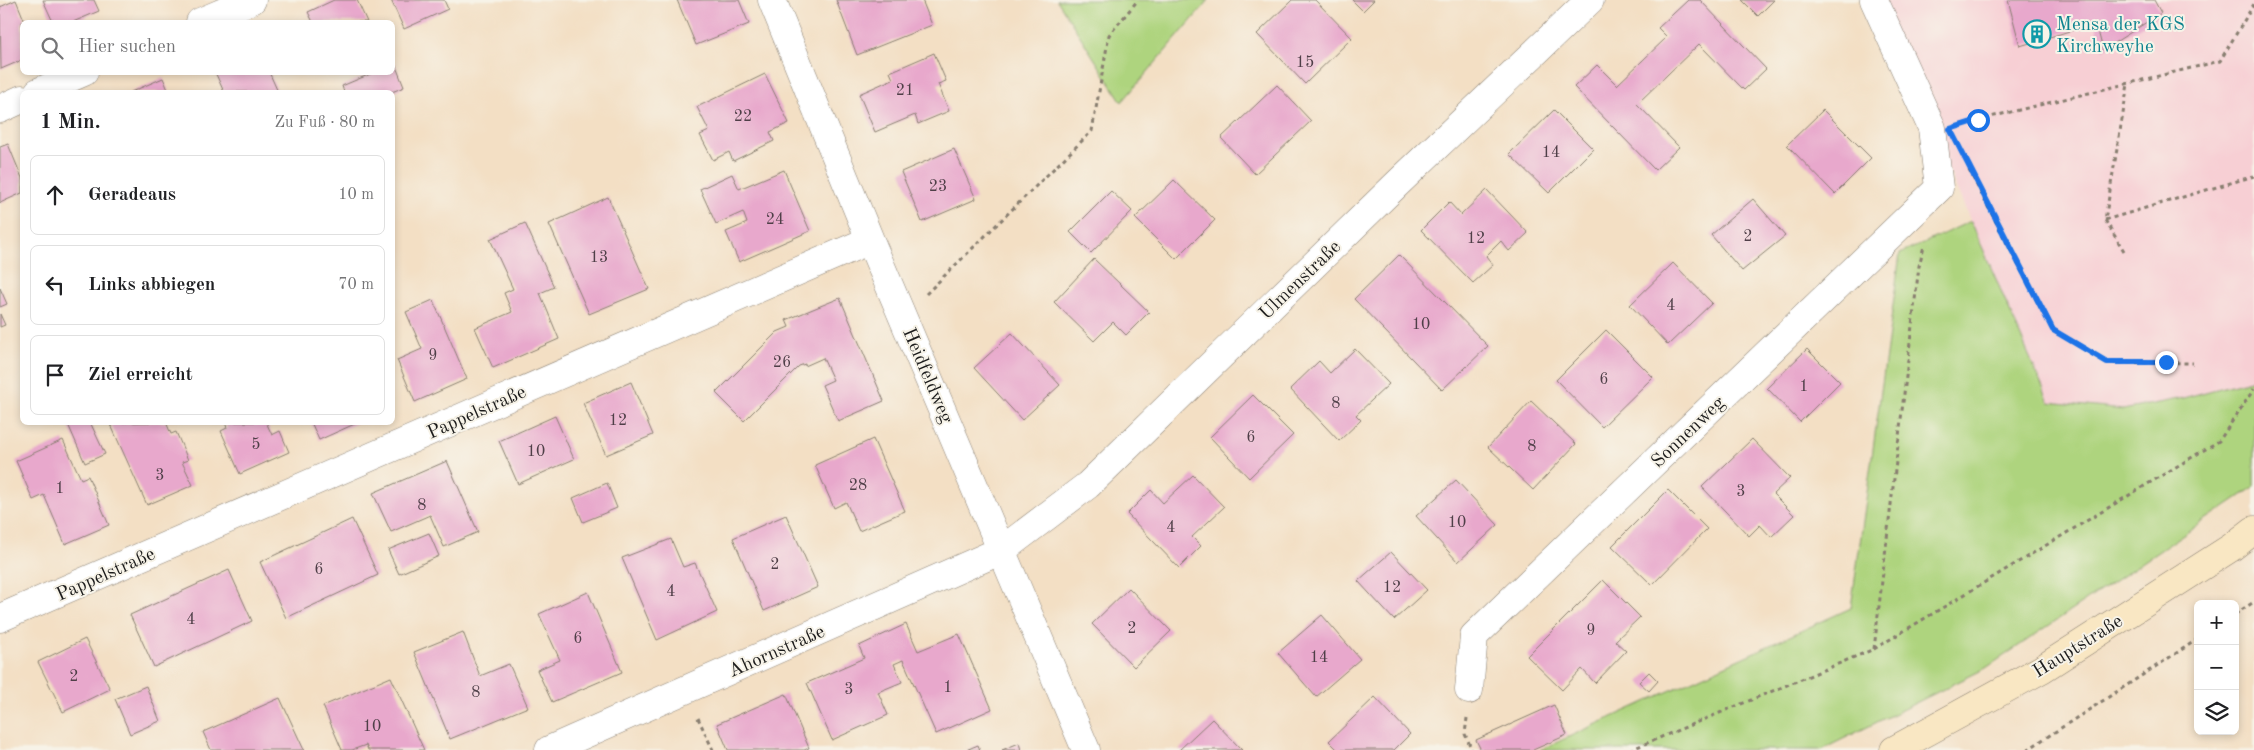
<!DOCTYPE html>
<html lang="de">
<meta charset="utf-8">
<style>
body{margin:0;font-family:"Old Standard TT",serif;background:#f2f2f2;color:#202124}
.controls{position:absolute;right:15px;bottom:15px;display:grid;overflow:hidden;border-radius:8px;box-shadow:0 2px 8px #0003}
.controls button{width:45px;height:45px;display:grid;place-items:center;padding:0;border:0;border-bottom:1px solid #e0e0e0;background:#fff;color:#202124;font:25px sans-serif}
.stop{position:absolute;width:15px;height:15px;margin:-11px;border:4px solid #1a73e8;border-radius:50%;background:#fff}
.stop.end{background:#1a73e8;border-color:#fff;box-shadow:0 1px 5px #0008}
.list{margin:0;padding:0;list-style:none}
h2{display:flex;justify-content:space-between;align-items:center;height:65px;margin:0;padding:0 20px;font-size:21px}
h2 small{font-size:16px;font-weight:400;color:#757577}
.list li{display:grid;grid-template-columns:32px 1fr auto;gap:15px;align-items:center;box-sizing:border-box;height:80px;margin:0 10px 10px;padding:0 10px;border:1px solid #e0e0e0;border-radius:8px}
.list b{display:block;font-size:19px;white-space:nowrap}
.list em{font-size:16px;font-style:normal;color:#757577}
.icon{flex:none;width:28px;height:28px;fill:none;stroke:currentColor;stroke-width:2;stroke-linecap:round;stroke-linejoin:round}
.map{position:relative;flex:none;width:2254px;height:750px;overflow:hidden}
.search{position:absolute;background:#fff;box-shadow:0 2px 8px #0003;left:20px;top:20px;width:375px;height:55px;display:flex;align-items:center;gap:12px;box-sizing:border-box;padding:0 18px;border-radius:8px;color:#757577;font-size:19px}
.panel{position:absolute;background:#fff;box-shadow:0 2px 8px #0003;left:20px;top:90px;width:375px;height:335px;border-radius:8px}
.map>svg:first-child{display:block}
</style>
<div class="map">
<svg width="2254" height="750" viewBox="0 0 2254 750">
<rect width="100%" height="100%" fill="#f7f3e8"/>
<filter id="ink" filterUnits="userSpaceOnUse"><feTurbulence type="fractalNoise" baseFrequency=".02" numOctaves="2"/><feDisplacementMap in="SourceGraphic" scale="10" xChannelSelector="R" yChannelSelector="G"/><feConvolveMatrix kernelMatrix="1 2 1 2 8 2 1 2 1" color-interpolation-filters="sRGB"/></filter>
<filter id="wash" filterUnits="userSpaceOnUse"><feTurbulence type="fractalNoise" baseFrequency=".0096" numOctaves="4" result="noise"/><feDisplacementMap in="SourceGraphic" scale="20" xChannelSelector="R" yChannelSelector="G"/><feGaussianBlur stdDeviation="1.12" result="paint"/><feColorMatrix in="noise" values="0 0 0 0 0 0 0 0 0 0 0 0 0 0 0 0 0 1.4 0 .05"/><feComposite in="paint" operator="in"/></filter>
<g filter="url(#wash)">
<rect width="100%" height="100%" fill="#f3dfc4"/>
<path fill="#f7cfd4" d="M1876 0H2254V379L2183 398 2123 410 2048 402Z"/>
<path fill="#aed47e" stroke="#65784d" d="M1057 0H1209L1122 102Z
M1971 221 2049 402 2123 410 2183 398 2254 379V487L1986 668 1821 750H1540L1851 608 1900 254Z"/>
<g id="blocks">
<path fill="#e8a8cc" d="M16 0 25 22H22V60L1 69 0 7Z
M43 0H94L99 11 73 22H53Z
M334 0H357L367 22H313L308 12Z
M391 0H444L448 9 404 29Z
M677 0H739L749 24 696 45Z
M836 0H922L932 25 857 55Z
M1292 0H1315L1352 38 1305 84 1257 34Z
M1352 0H1374L1363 11Z
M1688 0H1700L1766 69 1744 90 1699 44 1637 104 1679 147 1655 170 1574 87 1597 65 1617 85 1667 37 1658 28Z
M1742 0H1774L1758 16Z
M2008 0H2154L2161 13 2103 50 2096 23 2020 46Z
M934 53 946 81 938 84 949 111 918 124 915 115 875 132 859 94 893 79 890 72Z
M395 64 404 87 392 92H344L342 86 375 72H392V65Z
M215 72H269L278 92H224Z
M765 74 789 123 770 132 774 141 733 161 729 152 713 160 700 135 709 131 697 107Z
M163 78 169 92H131Z
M1277 85 1311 121 1255 174 1221 138Z
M1554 110 1593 149 1549 193 1509 154Z
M1823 110 1871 158 1835 194 1787 145Z
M8 144 22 178V193L0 203V147Z
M954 149 976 199 922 222 901 172Z
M784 170 810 231 739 262 726 232 747 223 743 212 716 224 700 189 732 174 739 189Z
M1174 180 1215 220 1176 259 1135 218Z
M1487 190 1528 233 1509 251 1501 241 1486 256 1493 265 1473 283 1421 230 1449 202 1461 215Z
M1111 191 1132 211 1091 253 1070 232Z
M608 197 649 289 589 314 549 224Z
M1753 199 1785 236 1742 271 1711 235Z
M525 223 554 287 540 293 559 339 493 368 475 328 512 312 504 293 513 289 490 239Z
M1399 255 1488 346 1442 390 1354 299Z
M1094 259 1149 312 1126 335 1113 322 1094 341 1054 302Z
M1673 263 1712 303 1668 345 1630 305Z
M0 288 7 304 0 307Z
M840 298 884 401 838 421 822 385 833 380 823 358 805 366V364L799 366 744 421 716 393 777 332 789 327 786 320Z
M433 300 467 379 415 402 397 360 422 349 406 312Z
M0 314 5 325 0 327Z
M1606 330 1653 377 1602 427 1556 380Z
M1012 333 1060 385 1022 420 974 368Z
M1355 349 1389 384 1356 415 1361 420 1339 441 1290 389 1319 361 1330 373Z
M1807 349 1840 382 1800 422 1767 388Z
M631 382 653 435 606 455 583 403Z
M1253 395 1293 435 1249 478 1210 437Z
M1531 401 1576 444 1533 490 1488 447Z
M555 416 574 459 518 484 499 441Z
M67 422H90L105 454 85 463Z
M166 422 171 434 176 432 188 460 182 462 193 485 147 505 110 423Z
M225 422H266L272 435 280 431 289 452 240 474 221 431 227 428Z
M311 422H359L319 440Z
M873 439 905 511 859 531 846 502 834 508 815 465Z
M1752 439 1790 478 1773 494 1794 515 1771 537 1760 525 1749 536 1702 487Z
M63 440 81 479 88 476 109 525 65 544 44 495 33 500 16 461Z
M447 461 478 532 444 547 430 515 391 532 373 493Z
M1193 475 1224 507 1192 537 1201 546 1179 568 1127 514 1151 490 1163 503Z
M1456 480 1498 525 1458 562 1416 516Z
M607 483 617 508 583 522 573 498Z
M1668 490 1707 529 1652 585 1612 546Z
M786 515 818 587 764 611 733 538Z
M352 519 378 575 286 618 260 562Z
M429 533 439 556 399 574 388 550Z
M671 539 683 567 695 563 717 612 657 640 622 558Z
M1391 552 1427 590 1394 620 1358 581Z
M229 570 252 621 154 667 130 615Z
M1603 580 1640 617 1615 641 1626 651 1595 683 1582 669 1562 690 1527 656Z
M1129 588 1171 631 1134 667 1092 624Z
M588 592 622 672 552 702 537 670 560 660 539 614Z
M1322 615 1360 659 1316 697 1278 653Z
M906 624 918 651 959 634 992 709 936 734 903 660 894 664 902 682 878 692 888 715 832 740 807 683 864 658 859 646Z
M463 632 480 676 509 664 528 707 450 739 414 652Z
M85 639 110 689 63 712 38 662Z
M1649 672 1658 681 1649 691 1639 682Z
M391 677 424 750H368L366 745 352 750H342L323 706Z
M146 686 160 721 130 734 115 699Z
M786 694 809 748 804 750H728L717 724Z
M1375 697 1410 734 1394 750H1338L1329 741Z
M280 698 304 750H211L203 732Z
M1554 705 1567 735 1533 750H1481L1476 740Z
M1212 719 1242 750H1179Z
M1019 743 1021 750H1002Z
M978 745 980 750H966Z"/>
</g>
</g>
<g filter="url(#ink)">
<use href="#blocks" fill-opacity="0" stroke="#887e70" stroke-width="1"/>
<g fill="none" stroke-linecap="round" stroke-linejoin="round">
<g stroke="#887e70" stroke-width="29">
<path id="minor" d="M772 0 870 240 1086 750
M200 22 252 0
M38 92 84 72
M0 109 22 99
M0 618 870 240
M1469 690 1474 636 1939 188 1932 128 1874 0
M549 750 1002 550 1088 485 1397 184 1590 0"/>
</g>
<g stroke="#887e70" stroke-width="29">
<path id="secondary" d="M1894 750 2042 669 2232 547 2254 530"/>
</g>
<path stroke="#887e70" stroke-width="3" stroke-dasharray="4 4" stroke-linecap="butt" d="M1962 125 1978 120 2220 61 2254 4
M1969 170 2053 330 2107 362 2193 363
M2105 220 2254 176
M2124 251 2105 220 2128 84
M926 294 1092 131 1109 35 1138 0
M2235 614 2254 602
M1874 649 1919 266 1924 246
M698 718 713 750
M1467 718 1465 734 1472 750
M1630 750 1874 649 2219 441 2254 389
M2027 750 2198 639"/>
<use href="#minor" stroke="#fff" stroke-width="28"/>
<use href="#secondary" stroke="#f9e7c3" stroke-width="28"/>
</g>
</g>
<g fill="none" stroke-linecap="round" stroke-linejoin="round" filter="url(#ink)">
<path stroke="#1a73e8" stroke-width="6" d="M1978 120 1950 129 2053 330 2107 362H2166"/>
</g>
<defs>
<g id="building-ring" transform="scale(1.4375)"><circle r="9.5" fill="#f7f3e8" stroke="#0f9aa8" stroke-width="1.5"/><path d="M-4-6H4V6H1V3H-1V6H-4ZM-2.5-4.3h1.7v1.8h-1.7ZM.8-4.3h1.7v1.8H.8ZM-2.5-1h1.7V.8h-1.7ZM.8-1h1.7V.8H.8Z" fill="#0f9aa8"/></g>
</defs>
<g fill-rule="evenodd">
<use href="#building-ring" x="2037" y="34"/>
</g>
<g text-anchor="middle" stroke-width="4" stroke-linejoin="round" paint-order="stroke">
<g font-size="16" fill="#4f3f48">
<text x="1305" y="67">15</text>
<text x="905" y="95">21</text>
<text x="743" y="121">22</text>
<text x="1551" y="157">14</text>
<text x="938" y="191">23</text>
<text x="775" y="224">24</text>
<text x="1748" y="241">2</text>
<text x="1476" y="243">12</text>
<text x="599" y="262">13</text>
<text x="1671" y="310">4</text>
<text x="1421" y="329">10</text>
<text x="433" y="360">9</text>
<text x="782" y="367">26</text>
<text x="1604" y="384">6</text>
<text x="1804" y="391">1</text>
<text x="1336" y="408">8</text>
<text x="618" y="425">12</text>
<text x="1251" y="442">6</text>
<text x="256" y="449">5</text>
<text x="1532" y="451">8</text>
<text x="536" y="456">10</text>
<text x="160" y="480">3</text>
<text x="858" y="490">28</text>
<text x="60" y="493">1</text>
<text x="1741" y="496">3</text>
<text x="422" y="510">8</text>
<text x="1457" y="527">10</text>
<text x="1171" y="532">4</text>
<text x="775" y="569">2</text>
<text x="319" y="574">6</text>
<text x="1392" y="592">12</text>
<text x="671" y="596">4</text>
<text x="191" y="624">4</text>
<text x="1132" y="633">2</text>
<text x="1591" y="635">9</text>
<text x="578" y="643">6</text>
<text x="1319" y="662">14</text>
<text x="74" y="681">2</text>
<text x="948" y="692">1</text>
<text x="849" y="694">3</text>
<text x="476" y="697">8</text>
<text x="372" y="731">10</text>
</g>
<g font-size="19" fill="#0d838f" stroke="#f7f3e8" text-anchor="start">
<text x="2056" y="30">Mensa der KGS<tspan x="2056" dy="22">Kirchweyhe</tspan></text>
</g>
<g font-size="19" fill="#1c1c1c" stroke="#f7f3e8">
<text transform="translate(1299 279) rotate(-44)" y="7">Ulmenstraße</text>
<text transform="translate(929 375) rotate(67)" y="7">Heidfeldweg</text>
<text transform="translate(476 411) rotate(-24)" y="7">Pappelstraße</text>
<text transform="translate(1687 431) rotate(-44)" y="7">Sonnenweg</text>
<text transform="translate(105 573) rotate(-24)" y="7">Pappelstraße</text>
<text transform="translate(2077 645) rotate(-32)" y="7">Hauptstraße</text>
<text transform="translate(776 650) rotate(-24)" y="7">Ahornstraße</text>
</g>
</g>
</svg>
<div class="controls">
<button>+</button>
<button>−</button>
<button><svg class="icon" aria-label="layers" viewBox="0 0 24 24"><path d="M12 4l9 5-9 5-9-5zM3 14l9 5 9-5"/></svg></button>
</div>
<div class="stop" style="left:1978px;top:120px"></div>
<div class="stop end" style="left:2166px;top:362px"></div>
<div class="search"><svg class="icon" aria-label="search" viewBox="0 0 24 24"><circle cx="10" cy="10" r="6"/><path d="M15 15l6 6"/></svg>Hier suchen</div>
<section class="panel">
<h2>1 Min.<small>Zu Fuß · 80 m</small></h2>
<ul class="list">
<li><svg class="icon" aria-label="ahead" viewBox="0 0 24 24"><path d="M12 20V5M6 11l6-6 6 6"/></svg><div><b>Geradeaus</b></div><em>10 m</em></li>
<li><svg class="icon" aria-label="left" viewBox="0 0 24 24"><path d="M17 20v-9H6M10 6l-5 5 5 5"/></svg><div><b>Links abbiegen</b></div><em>70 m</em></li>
<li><svg class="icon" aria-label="arrive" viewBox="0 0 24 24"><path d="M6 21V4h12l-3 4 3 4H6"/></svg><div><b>Ziel erreicht</b></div></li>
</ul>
</section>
</div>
